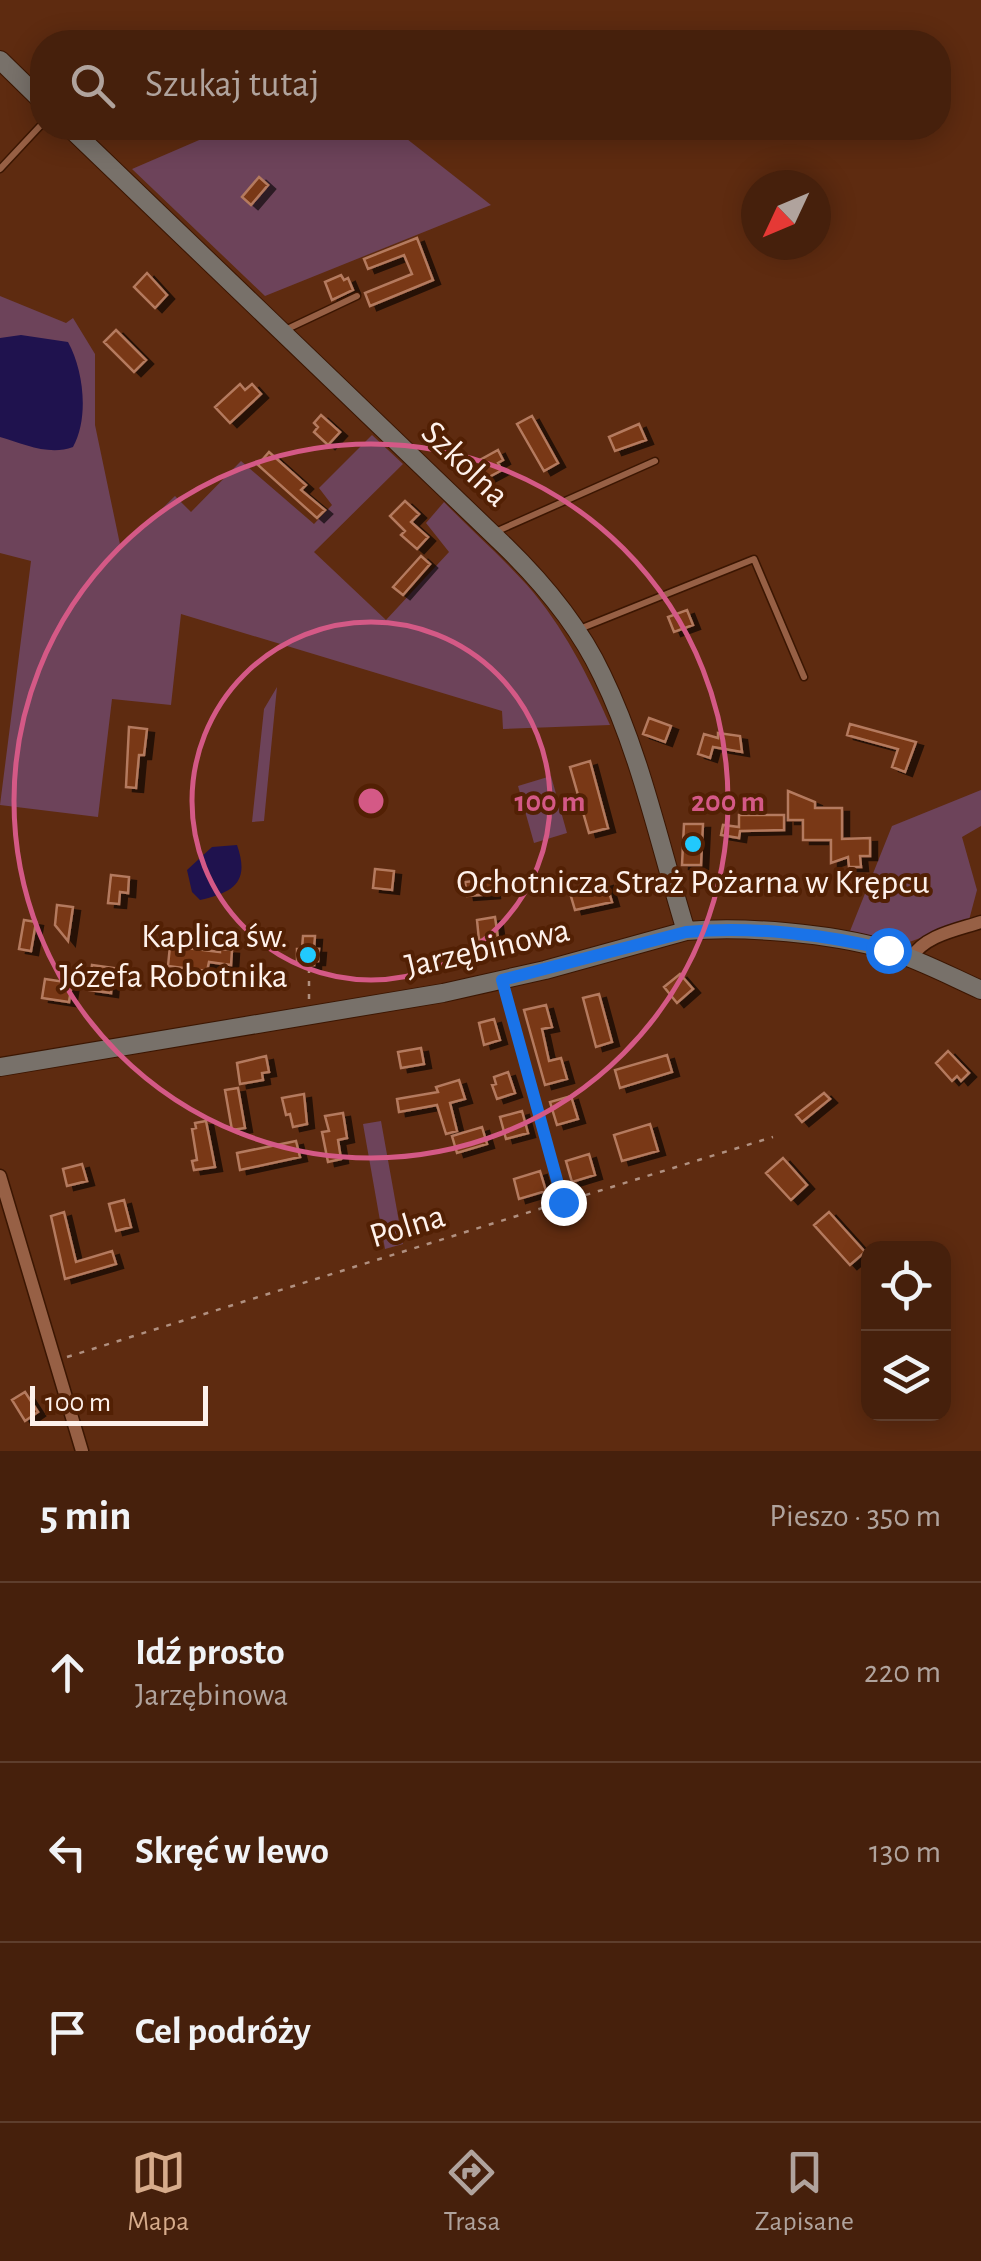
<!DOCTYPE html>
<html lang="pl">
<meta charset="utf-8">
<style>
body{margin:0;font-family:"Alegreya Sans",sans-serif;background:#502d1a;color:#f1f3f6}
.controls{position:absolute;right:30px;bottom:30px;display:grid;overflow:hidden;border-radius:20px;box-shadow:0 5px 25px #0003}
.controls button{width:90px;height:90px;display:grid;place-items:center;padding:0;border:0;border-bottom:2px solid #5e3e2d;background:#46200c;color:#f1f3f6;font:50px sans-serif}
.compass{position:absolute;left:741px;top:170px;width:90px;height:90px;border-radius:50%;background:#46200c;box-shadow:0 5px 25px #0003;rotate:226deg}
.scale{position:absolute;left:30px;bottom:25px;width:178px;box-sizing:border-box;padding-left:10px;border:5px solid #fef1eb;border-top:0;font-size:28px;line-height:35px;white-space:nowrap;color:#fef1eb;-webkit-text-stroke:8px #522004;paint-order:stroke}
.stop{position:absolute;width:30px;height:30px;margin:-22px;border:8px solid #1a73e8;border-radius:50%;background:#fff}
.stop.end{background:#1a73e8;border-color:#fff;box-shadow:0 2px 10px #0008}
.list{margin:0;padding:0;list-style:none}
h2{display:flex;justify-content:space-between;align-items:center;height:130px;margin:0;padding:0 40px;font-size:42px}
h2 small{font-size:32px;font-weight:400;color:#b0a39d}
.list li{display:grid;grid-template-columns:65px 1fr auto;gap:30px;align-items:center;box-sizing:border-box;height:180px;padding:0 40px;border-top:2px solid #5e3e2d}
.list b{display:block;font-size:38px;white-space:nowrap}
.list p{margin:0;font-size:32px;white-space:nowrap;color:#b0a39d}
.list em{font-size:32px;font-style:normal;color:#b0a39d}
.icon{flex:none;width:55px;height:55px;fill:none;stroke:currentColor;stroke-width:2;stroke-linecap:round;stroke-linejoin:round}
.map{position:relative;flex:none;width:981px;height:1451px;overflow:hidden}
.search{position:absolute;background:#46200c;box-shadow:0 5px 25px #0003;left:30px;right:30px;top:30px;height:110px;display:flex;align-items:center;gap:25px;box-sizing:border-box;padding:0 35px;border-radius:40px;color:#b0a39d;font-size:38px}
.sheet{height:670px;background:#46200c}
nav{display:flex;justify-content:space-around;align-items:center;box-sizing:border-box;height:140px;border-top:2px solid #5e3e2d;background:#46200c;font-size:28px;color:#b0a39d}
nav a{display:grid;justify-items:center;gap:5px}
nav .on{color:#d6ab8b}
.map>svg:first-child{display:block}
</style>
<div class="map">
<svg width="981" height="1451" viewBox="0 0 981 1451">
<defs>
<filter id="shadow"><feDropShadow dx="7" dy="4" stdDeviation="0" flood-color="#0009"/></filter>
</defs>
<rect width="100%" height="100%" fill="#5e2b10"/>
<path fill="#6d435a" d="M227 128H393L491 205 265 296 132 169Z
M0 296 66 323 73 318 95 354V425L121 549 175 496 191 512 241 461 314 524 332 505 319 488 372 435 403 464 314 552 386 620 449 552 426 523 444 502C471 530 501 556 527 585 563 626 588 675 610 725L503 729 502 711 181 614 171 705 112 699 98 817 0 805 31 561 0 553Z
M277 687 264 821 252 822 264 709Z
M551 776 567 833 534 843 518 786Z
M981 790V826L962 837 977 890 969 920 904 944 850 931 892 826Z
M381 1121 403 1244 385 1249 363 1124Z"/>
<path fill="#1f124e" d="M21 335 68 342C84 371 89 418 73 447 49 456 24 444 0 437V338Z
M237 845C250 882 234 892 200 900L192 892 187 870 212 847Z"/>
<path fill="#793712" stroke="#b47a5e" stroke-width="2.5" filter="url(#shadow)" d="M259 177 268 185 251 205 242 197Z
M417 238 433 280 370 306 365 293 412 274 404 255 368 269 364 259Z
M147 273 167 295 155 308 134 287Z
M341 275 344 280 348 278 353 290 332 300 325 282Z
M116 330 146 360 134 372 104 342Z
M240 384 245 390 252 384 261 394 230 423 215 407Z
M321 415 340 432 328 445 314 432 318 427 314 423Z
M532 416 558 463 544 471 517 424Z
M639 424 646 440 615 451 609 437Z
M498 450 503 460 498 463 502 470 487 478 478 461Z
M269 452 306 485 301 490 325 510 317 518 258 465Z
M405 501 419 514 411 522 428 537 417 549 401 535 405 531 390 516Z
M421 556 430 564 403 595 393 587Z
M687 610 693 625 674 632 668 617Z
M649 718 671 726 665 742 643 734Z
M850 724 916 742 905 772 892 767 898 749 847 735Z
M129 727 147 729 144 755H139L136 788 126 787Z
M718 733 740 736 742 752 713 747 710 758 698 754 704 734 718 738Z
M590 761 608 828 589 833 570 767Z
M788 791 815 802V808H842V839L870 838V856H860L861 867H849L848 857 831 863V840H803V820H788Z
M739 815H784V830L740 831 739 838 721 835 723 825 739 827Z
M684 824H703L701 865H682Z
M375 869 394 871 392 890 373 888Z
M111 875 129 877 128 893 120 892 119 904 108 903Z
M492 879 493 894 467 896 465 882Z
M606 882 612 902 575 910 570 893Z
M57 905 73 907 68 941 55 925Z
M495 917 498 938 479 940 477 920Z
M24 920 36 922 31 951 19 949Z
M303 936H315L314 949H319L318 961H314V965H302V960H297V949H302Z
M170 946 220 952V949L232 950 231 965 209 962 207 971 168 966Z
M92 965 114 968 116 979 112 982 111 993 89 990Z
M680 974 693 989 677 1003 664 987Z
M45 979 72 983 69 1002 42 998Z
M599 994 612 1042 596 1047 583 998Z
M546 1005 552 1027 542 1029 549 1061 561 1058 567 1079 545 1085 524 1010Z
M494 1019 500 1040 484 1045 479 1023Z
M421 1048 424 1064 401 1068 398 1052Z
M948 1051 969 1073 961 1081 957 1076 952 1081 936 1063Z
M667 1055 672 1072 620 1088 615 1070Z
M266 1056 269 1072 262 1073 263 1080 240 1084 237 1063Z
M508 1072 515 1093 497 1099 492 1085 496 1084 494 1077Z
M459 1080 465 1099 450 1103 457 1131 446 1134 437 1105 399 1112 397 1099 438 1092 436 1087Z
M238 1088 245 1128 232 1130 225 1090Z
M824 1093 830 1099 802 1122 796 1115Z
M304 1094 307 1124 293 1127 290 1114 286 1115 282 1098Z
M571 1096 578 1119 557 1125 550 1102Z
M522 1111 528 1133 506 1139 500 1117Z
M343 1113 347 1138 338 1140 341 1159 328 1162 322 1132 329 1131 325 1116Z
M206 1121 215 1167 194 1170 192 1161 197 1160 192 1129 196 1128 195 1123Z
M650 1124 658 1151 622 1161 614 1135Z
M482 1127 487 1144 457 1153 452 1136Z
M296 1141 300 1157 240 1170 237 1153Z
M589 1154 595 1175 572 1182 566 1161Z
M783 1158 807 1185 791 1200 766 1173Z
M82 1164 87 1181 67 1186 63 1169Z
M540 1171 546 1191 519 1199 514 1179Z
M124 1200 131 1227 116 1231 109 1204Z
M64 1212 76 1262 112 1251 116 1264 65 1279 51 1216Z
M829 1212 865 1252 850 1265 814 1225Z
M25 1392 38 1412 25 1421 12 1400Z"/>
<g fill="none" stroke-linecap="round" stroke-linejoin="round">
<g stroke="#3b1602" stroke-width="9">
<path id="lane" d="M0 169 42 124
M283 331 357 296
M493 533 655 461
M577 630 754 559 804 677
M502 982 563 1202"/>
</g>
<g stroke="#3b1602" stroke-width="15">
<path id="street" d="M911 958C925 935 957 930 981 922
M0 1176 82 1451"/>
</g>
<g stroke="#3b1602" stroke-width="20">
<path id="secondary" d="M0 60 42 101
M70 128 505 546C543 583 579 626 602 675 641 755 660 847 686 931
M0 1067 443 993 545 970 686 931C744 926 831 933 888 950 920 960 950 976 981 990"/>
</g>
<path stroke="#b09080" stroke-width="2.5" stroke-dasharray="5 8" stroke-linecap="butt" d="M309 968V1001
M573 1199 773 1137
M67 1357 555 1204"/>
<use href="#lane" stroke="#976045" stroke-width="6"/>
<use href="#street" stroke="#976045" stroke-width="12"/>
<use href="#secondary" stroke="#78716a" stroke-width="18"/>
</g>
<g fill="none" stroke-linecap="round" stroke-linejoin="round">
<path stroke="#1a73e8" stroke-width="12" d="M563 1202 502 980 686 932C751 926 824 934 888 950"/>
</g>
<g fill="none" stroke="#d45986" stroke-width="5">
<circle cx="371" cy="801" r="179"/>
<circle cx="371" cy="801" r="357"/>
</g>
<g fill="#21c9fd" stroke="#522004" stroke-width="4">
<circle cx="693" cy="844" r="10"/>
<circle cx="308" cy="955" r="10"/>
</g>
<g text-anchor="middle" stroke-width="8" stroke-linejoin="round" paint-order="stroke">
<g font-size="35" fill="#fef1eb" stroke="#522004">
<text transform="translate(466 463) rotate(44)" y="12">Szkolna</text>
<text transform="translate(487 947) rotate(-13)" y="12">Jarzębinowa</text>
<text transform="translate(407 1225) rotate(-17)" y="12">Polna</text>
</g>
<g font-size="35" fill="#fef1eb" stroke="#522004">
<text x="693" y="893">Ochotnicza Straż Pożarna w Krępcu</text>
<text x="288" y="947" text-anchor="end">Kaplica św.<tspan x="288" dy="40">Józefa Robotnika</tspan></text>
</g>
</g>
<circle cx="371" cy="801" r="15" fill="#d45986" stroke="#522004" stroke-width="5"/>
<g font-size="30" text-anchor="middle" font-weight="bold" fill="#d45986" stroke="#522004" stroke-width="8" stroke-linejoin="round" paint-order="stroke">
<text x="550" y="811">100 m</text>
<text x="728" y="811">200 m</text>
</g>
</svg>
<div class="controls">
<button><svg class="icon" aria-label="locate" viewBox="0 0 24 24"><circle cx="12" cy="12" r="6"/><path d="M12 2v4M12 18v4M2 12h4M18 12h4"/></svg></button>
<button><svg class="icon" aria-label="layers" viewBox="0 0 24 24"><path d="M12 4l9 5-9 5-9-5zM3 14l9 5 9-5"/></svg></button>
</div>
<svg class="compass" viewBox="-18 -18 36 36"><path d="M0-13l5 13h-10z" fill="#e53935"/><path d="M0 13l5-13h-10z" fill="#b0a39d"/></svg>
<div class="scale">100 m</div>
<div class="stop" style="left:888px;top:950px"></div>
<div class="stop end" style="left:563px;top:1202px"></div>
<div class="search"><svg class="icon" aria-label="search" viewBox="0 0 24 24"><circle cx="10" cy="10" r="6"/><path d="M15 15l6 6"/></svg>Szukaj tutaj</div>
</div>
<section class="sheet">
<h2>5 min<small>Pieszo · 350 m</small></h2>
<ul class="list">
<li><svg class="icon" aria-label="ahead" viewBox="0 0 24 24"><path d="M12 20V5M6 11l6-6 6 6"/></svg><div><b>Idź prosto</b><p>Jarzębinowa</p></div><em>220 m</em></li>
<li><svg class="icon" aria-label="left" viewBox="0 0 24 24"><path d="M17 20v-9H6M10 6l-5 5 5 5"/></svg><div><b>Skręć w lewo</b></div><em>130 m</em></li>
<li><svg class="icon" aria-label="arrive" viewBox="0 0 24 24"><path d="M6 21V4h12l-3 4 3 4H6"/></svg><div><b>Cel podróży</b></div></li>
</ul>
</section>
<nav>
<a class="on"><svg class="icon" aria-label="map" viewBox="0 0 24 24"><path d="M3 6l6-2 6 2 6-2v14l-6 2-6-2-6 2zM9 4v14M15 6v14"/></svg>Mapa</a>
<a><svg class="icon" aria-label="directions" viewBox="0 0 24 24"><path d="M12 3l9 9-9 9-9-9zM9 14v-3h6M13 9l2 2-2 2"/></svg>Trasa</a>
<a><svg class="icon" aria-label="saved" viewBox="0 0 24 24"><path d="M7 4h10v16l-5-4-5 4z"/></svg>Zapisane</a>
</nav>
